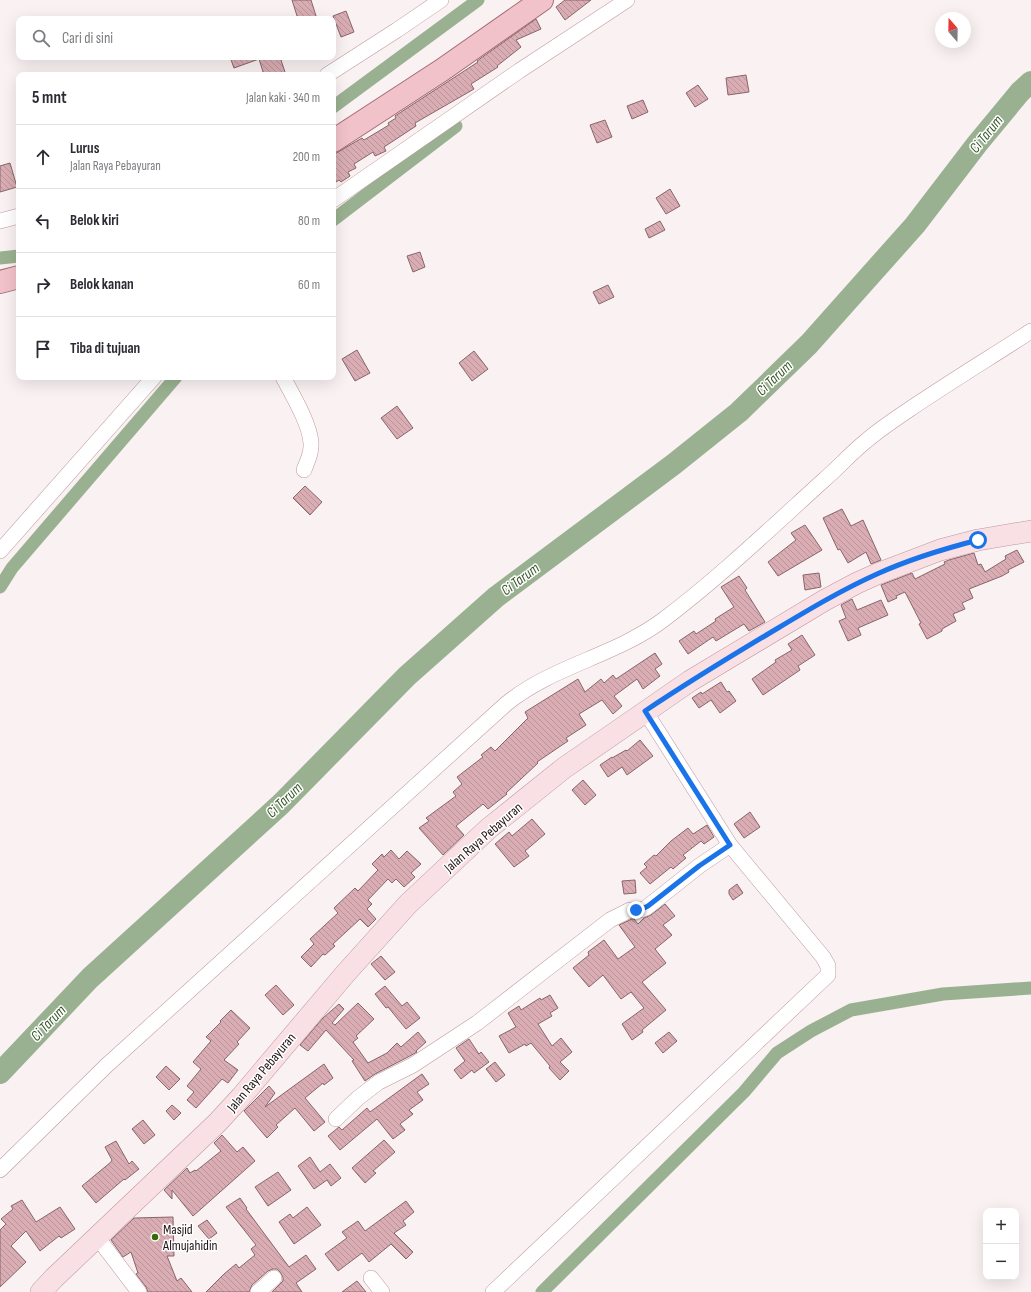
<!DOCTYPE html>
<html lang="id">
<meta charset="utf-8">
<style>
body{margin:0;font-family:"Sofia Sans Condensed",sans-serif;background:#f2f2f3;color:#2b2b33}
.controls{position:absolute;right:12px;bottom:12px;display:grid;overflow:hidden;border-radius:8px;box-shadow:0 4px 16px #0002}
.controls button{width:36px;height:36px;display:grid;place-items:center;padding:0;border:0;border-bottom:1px solid #e1e1e2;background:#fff;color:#2b2b33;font:20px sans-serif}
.compass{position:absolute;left:935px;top:12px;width:36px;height:36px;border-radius:50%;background:#fff;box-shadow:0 4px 16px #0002;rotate:340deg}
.stop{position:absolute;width:12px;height:12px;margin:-9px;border:3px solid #1a73e8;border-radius:50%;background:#fff}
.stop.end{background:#1a73e8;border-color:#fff;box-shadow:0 1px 4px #0008}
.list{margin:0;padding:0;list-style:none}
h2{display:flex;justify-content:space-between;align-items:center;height:52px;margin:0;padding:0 16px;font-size:17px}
h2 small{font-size:13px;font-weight:400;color:#7c7c81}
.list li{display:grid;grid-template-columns:26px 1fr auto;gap:12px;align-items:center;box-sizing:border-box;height:64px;padding:0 16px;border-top:1px solid #e1e1e2}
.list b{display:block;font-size:15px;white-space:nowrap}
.list p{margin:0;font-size:13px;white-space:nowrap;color:#7c7c81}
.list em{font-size:13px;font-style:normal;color:#7c7c81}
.icon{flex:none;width:22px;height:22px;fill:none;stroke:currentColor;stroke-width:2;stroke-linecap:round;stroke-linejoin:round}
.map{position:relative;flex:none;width:1031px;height:1292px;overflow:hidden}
.search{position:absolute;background:#fff;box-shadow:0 4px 16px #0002;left:16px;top:16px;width:320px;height:44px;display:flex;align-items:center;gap:10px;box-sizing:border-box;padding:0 14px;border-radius:8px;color:#7c7c81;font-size:15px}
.panel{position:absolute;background:#fff;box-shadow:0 4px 16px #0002;left:16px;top:72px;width:320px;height:308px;border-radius:8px}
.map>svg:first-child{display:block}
</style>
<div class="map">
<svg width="1031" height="1292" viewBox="0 0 1031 1292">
<defs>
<pattern id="building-back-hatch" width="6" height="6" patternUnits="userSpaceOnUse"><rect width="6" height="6" fill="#d9adb3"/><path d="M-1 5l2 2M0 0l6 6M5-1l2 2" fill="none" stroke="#ba9499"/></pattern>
</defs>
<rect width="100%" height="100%" fill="#f9f1f2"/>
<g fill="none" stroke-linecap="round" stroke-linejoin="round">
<path stroke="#9ab191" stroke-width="13" d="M333 107 478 0
M333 220 456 126
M0 258 19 256
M0 587 12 568 176 377
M542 1292 744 1092 777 1053 811 1031 851 1010 943 994 1031 988"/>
<path stroke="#9ab191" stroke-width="22" d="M0 1073 90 978 281 804 407 676 496 597 674 464 739 412 809 344 915 225 977 144 1020 92 1031 82"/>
</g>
<path fill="url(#building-back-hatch)" stroke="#88656a" d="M292 0H311L317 19H298Z
M565 0H591L565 20 556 7Z
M346 11 354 32 341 37 333 16Z
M536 19 541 29 516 40 521 47 497 66 498 67 471 84 474 89 415 123 416 126 384 147 386 151 375 156 373 152 354 164 356 168 348 172 350 176 341 182 339 180 333 184V155L362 138 364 140 389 125 388 123 396 118 395 116 478 62 477 61Z
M230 57H280L286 75H264L259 59 234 68Z
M746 75 749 92 728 95 726 78Z
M698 85 708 99 695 107 686 93Z
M643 100 648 112 632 119 627 106Z
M605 120 612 137 597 143 590 125Z
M10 163 17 187 0 192V166Z
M670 189 680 206 666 214 656 198Z
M660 221 665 230 649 238 645 229Z
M420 252 425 267 413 272 407 256Z
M608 285 614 297 599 304 593 292Z
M357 350 370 373 355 381 342 359Z
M474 351 488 369 472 381 459 363Z
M397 406 413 428 397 439 381 418Z
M305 486 322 502 310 515 293 498Z
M842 509 851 526 863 520 881 560 871 564 866 552 848 563 840 549 838 550 823 518Z
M805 525 822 550 778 576 768 562 796 540 791 533Z
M1017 550 1024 562 1008 570 1009 572 1002 576 969 589 973 598 962 603 965 609 953 614 956 621 942 629V631L927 639 919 624 921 623 905 592 896 596 897 598 888 602 881 585 912 573 915 579 945 564 944 562 949 560 974 553 978 565 981 564 985 572 1006 559 1005 556Z
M819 573 821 587 805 590 803 575Z
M739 576 747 588 745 590 765 622 749 631 744 624 716 641 713 637 688 654 679 641 694 631 696 634 716 621 715 619 734 607 721 587Z
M852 599 857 610 881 600 888 615 858 628 861 635 848 641 839 621 846 618 841 605Z
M802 635 815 655 798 666 800 670 763 695 752 679 776 662 775 660 792 650 788 644Z
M655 653 662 664 655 669 660 676 643 689 637 679 614 696 622 706 613 714 602 700 579 714 586 725 566 738 568 741 537 762 538 763 506 793 507 794 488 809 483 804 456 826 464 835 443 855 419 828 429 821 426 818 456 796 453 792 462 784 457 777 483 757 481 755 491 747 495 751 528 718 525 712 578 679 585 692 601 679 604 683 613 675 616 679Z
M721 682 727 692 729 691 736 701 720 713 711 700 699 708 692 698 701 692 702 694Z
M640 740 653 756 627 775 622 767 608 777 600 765 612 757V758L626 750 627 751Z
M583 780 596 795 585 805 572 790Z
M750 812 760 827 744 838 734 824Z
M532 819 545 834 525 851 529 856 514 867 495 844 509 832 512 836Z
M707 825 714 837 704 844 701 841 683 855 686 858 673 869 671 867 650 884 640 873 647 867 644 864 654 855 656 856 671 841 688 828 693 834Z
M391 850 399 859 407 851 421 864 411 873 415 877 404 887 396 879 392 883 388 879 368 900 372 904 367 909 376 919 368 927 360 919 333 944 335 946 325 955 323 954 311 967 301 957 314 944 310 939 338 913 334 908 355 888 358 891 378 870 372 864 382 854 384 857Z
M635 880 636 893 624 894 622 881Z
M737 884 743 893 733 900 729 894V890Z
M665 904 675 916 663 925 672 935 655 949 666 963 642 982 666 1010 642 1030 643 1032 632 1040 622 1024 644 1008 631 992 621 999 603 975 589 987 573 968 589 955 588 952 604 940 618 959 635 947 619 925 632 919H634L638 924 644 918 651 915Z
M381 956 395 972 385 980 371 964Z
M276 985 294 1005 283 1015 265 995Z
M385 986 402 1006 407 1002 420 1018 406 1029 388 1007 386 1008 375 994Z
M550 995 558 1008 550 1013 552 1016 538 1024 552 1046 561 1038 572 1052 560 1062 569 1071 560 1080 549 1068 550 1066 531 1043 526 1046 525 1044 509 1053 499 1036 516 1027 508 1013 519 1006 521 1010 540 998 541 1000Z
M358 1003 374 1019 356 1036 358 1038 353 1042 368 1063 387 1053 397 1043 401 1047 418 1032 426 1042 416 1051 417 1052 408 1057 375 1074 365 1081 352 1061 354 1060 326 1030 308 1051 300 1045 323 1018 339 1004 344 1009 332 1023 335 1025Z
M231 1010 250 1028 237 1042 239 1044 224 1060 238 1070 228 1083 222 1079 196 1108 187 1100 194 1092 187 1086 201 1069 193 1062 211 1041 206 1037 221 1022 220 1021Z
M669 1032 677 1041 663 1053 655 1043Z
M469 1039 479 1054 481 1052 489 1062 474 1073 472 1070 461 1079 454 1070 465 1061 456 1048Z
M495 1062 505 1075 496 1082 486 1069Z
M324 1064 333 1078 324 1085 323 1083 305 1098 325 1122 314 1131 295 1108 276 1125 278 1127 267 1138 244 1111 269 1086 275 1093 265 1107Z
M166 1066 180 1079 169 1090 156 1077Z
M422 1074 429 1084 417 1092 423 1100 409 1110 413 1114 400 1124 405 1130 393 1139 377 1119 340 1150 328 1136 339 1127 342 1130 367 1108 370 1112Z
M172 1105 181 1113 174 1120 166 1111Z
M143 1120 155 1135 144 1144 132 1129Z
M222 1135 237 1152 243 1147 255 1161 193 1216 172 1190V1199L164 1190 187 1168 190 1173 195 1170 196 1171 221 1151 214 1143Z
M384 1140 395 1152 373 1171 376 1173 365 1183 352 1168Z
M116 1141 129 1164 132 1161 139 1169 125 1180 124 1179 96 1203 82 1186 111 1162 112 1160 105 1147Z
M310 1157 320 1172 330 1164 341 1178 331 1186 327 1180 314 1189 298 1166Z
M278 1172 291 1190 268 1206 255 1187Z
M240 1198 247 1208 246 1209 289 1267 306 1255 316 1269 296 1283 302 1292H272L283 1281V1277L280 1272 277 1269H273L268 1271 252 1285 249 1292H206L224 1274 236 1264 239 1268 255 1255 251 1249 256 1245 226 1207Z
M22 1200 36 1222 60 1207 75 1229 61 1238 59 1236 40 1251 26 1231 11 1246 26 1262 0 1287V1230L6 1224 1 1219 13 1209 11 1206Z
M406 1201 414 1212 403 1221 406 1225 394 1233 413 1252 406 1259 391 1244 369 1262 362 1253 338 1271 325 1254 347 1238 342 1232 358 1221 365 1231Z
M307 1207 321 1225 294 1244 279 1222 290 1214 293 1218Z
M173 1217 174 1256H167L177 1281 181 1278 192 1292H148L146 1287 136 1274 138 1273 131 1252 123 1257 111 1240 134 1218Z
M207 1220 217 1233 209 1239 198 1226Z
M357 1281 366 1292H342Z"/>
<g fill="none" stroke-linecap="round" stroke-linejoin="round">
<g stroke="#be989d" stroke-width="16">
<path id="minor" d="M327 75 397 30 441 0
M333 200 519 71 627 0
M0 221 19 216
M283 377C292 394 310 424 311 443 312 453 307 462 304 470
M0 551 154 377
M336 1119 358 1098 379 1082 413 1065 477 1023 610 920 630 910H641L646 908 699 866 730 845
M0 1170 106 1066 506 704C552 666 615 656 663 620 720 577 772 527 825 479 839 467 851 453 866 441 880 429 895 419 910 409 950 382 991 357 1031 331
M97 1237 139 1292
M371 1278 382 1292
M258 1292 274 1278
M493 1292 828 975V966L823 957 730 845 645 711"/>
</g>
<g stroke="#be989d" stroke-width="22">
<path id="secondary" d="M41 1292 54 1278 217 1123 241 1097 345 974 408 904 488 829 564 768 690 681 825 600 857 583 877 574 940 550 978 540 1031 531"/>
</g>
<g stroke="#a46a73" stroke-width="24">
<path id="primary" d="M333 141 442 70 542 0
M0 282 19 277"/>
</g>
<use href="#minor" stroke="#fff" stroke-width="15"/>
<use href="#secondary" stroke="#f9e0e4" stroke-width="21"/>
<use href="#primary" stroke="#f2c2ca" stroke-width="22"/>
</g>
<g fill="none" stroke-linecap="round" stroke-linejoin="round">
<path stroke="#1a73e8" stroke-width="5" d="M636 910H640L648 906 699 866 730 845 645 711C684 685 723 661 763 637 800 615 837 592 877 574 910 559 943 549 978 540"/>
</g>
<circle fill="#306f01" stroke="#fff" stroke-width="1.5" cx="155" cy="1237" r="4"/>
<g text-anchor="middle" stroke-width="3" stroke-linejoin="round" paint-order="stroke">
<g font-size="14" fill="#211315" stroke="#fff">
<text transform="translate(483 837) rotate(-41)" y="5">Jalan Raya Pebayuran</text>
<text transform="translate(261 1072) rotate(-50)" y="5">Jalan Raya Pebayuran</text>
</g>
<g font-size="14" fill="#211315" stroke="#fff" text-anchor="start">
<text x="163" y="1234">Masjid<tspan x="163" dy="16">Almujahidin</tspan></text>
</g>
<g font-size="15" font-style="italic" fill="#375728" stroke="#fff">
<text transform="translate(986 134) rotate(-51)" y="5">Ci Tarum</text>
<text transform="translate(774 378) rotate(-44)" y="5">Ci Tarum</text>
<text transform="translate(520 579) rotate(-37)" y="5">Ci Tarum</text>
<text transform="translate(284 800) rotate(-44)" y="5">Ci Tarum</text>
<text transform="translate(48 1023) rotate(-46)" y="5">Ci Tarum</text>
</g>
</g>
</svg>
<div class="controls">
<button>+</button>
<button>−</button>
</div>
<svg class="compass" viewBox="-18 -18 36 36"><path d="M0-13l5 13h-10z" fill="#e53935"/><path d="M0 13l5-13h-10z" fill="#7c7c81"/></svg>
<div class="stop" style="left:978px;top:540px"></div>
<div class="stop end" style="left:636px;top:910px"></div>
<div class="search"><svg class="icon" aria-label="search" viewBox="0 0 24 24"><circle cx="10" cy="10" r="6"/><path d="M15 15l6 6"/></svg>Cari di sini</div>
<section class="panel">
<h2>5 mnt<small>Jalan kaki · 340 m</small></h2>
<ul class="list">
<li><svg class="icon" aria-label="ahead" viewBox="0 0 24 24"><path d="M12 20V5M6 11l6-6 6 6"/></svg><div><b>Lurus</b><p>Jalan Raya Pebayuran</p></div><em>200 m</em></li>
<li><svg class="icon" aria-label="left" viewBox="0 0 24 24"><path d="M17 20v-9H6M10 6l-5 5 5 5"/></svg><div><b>Belok kiri</b></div><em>80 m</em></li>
<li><svg class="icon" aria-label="right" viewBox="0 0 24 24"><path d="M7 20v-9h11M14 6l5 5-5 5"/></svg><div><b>Belok kanan</b></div><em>60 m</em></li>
<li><svg class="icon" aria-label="arrive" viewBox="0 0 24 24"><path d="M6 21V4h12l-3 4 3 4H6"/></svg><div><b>Tiba di tujuan</b></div></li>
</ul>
</section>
</div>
